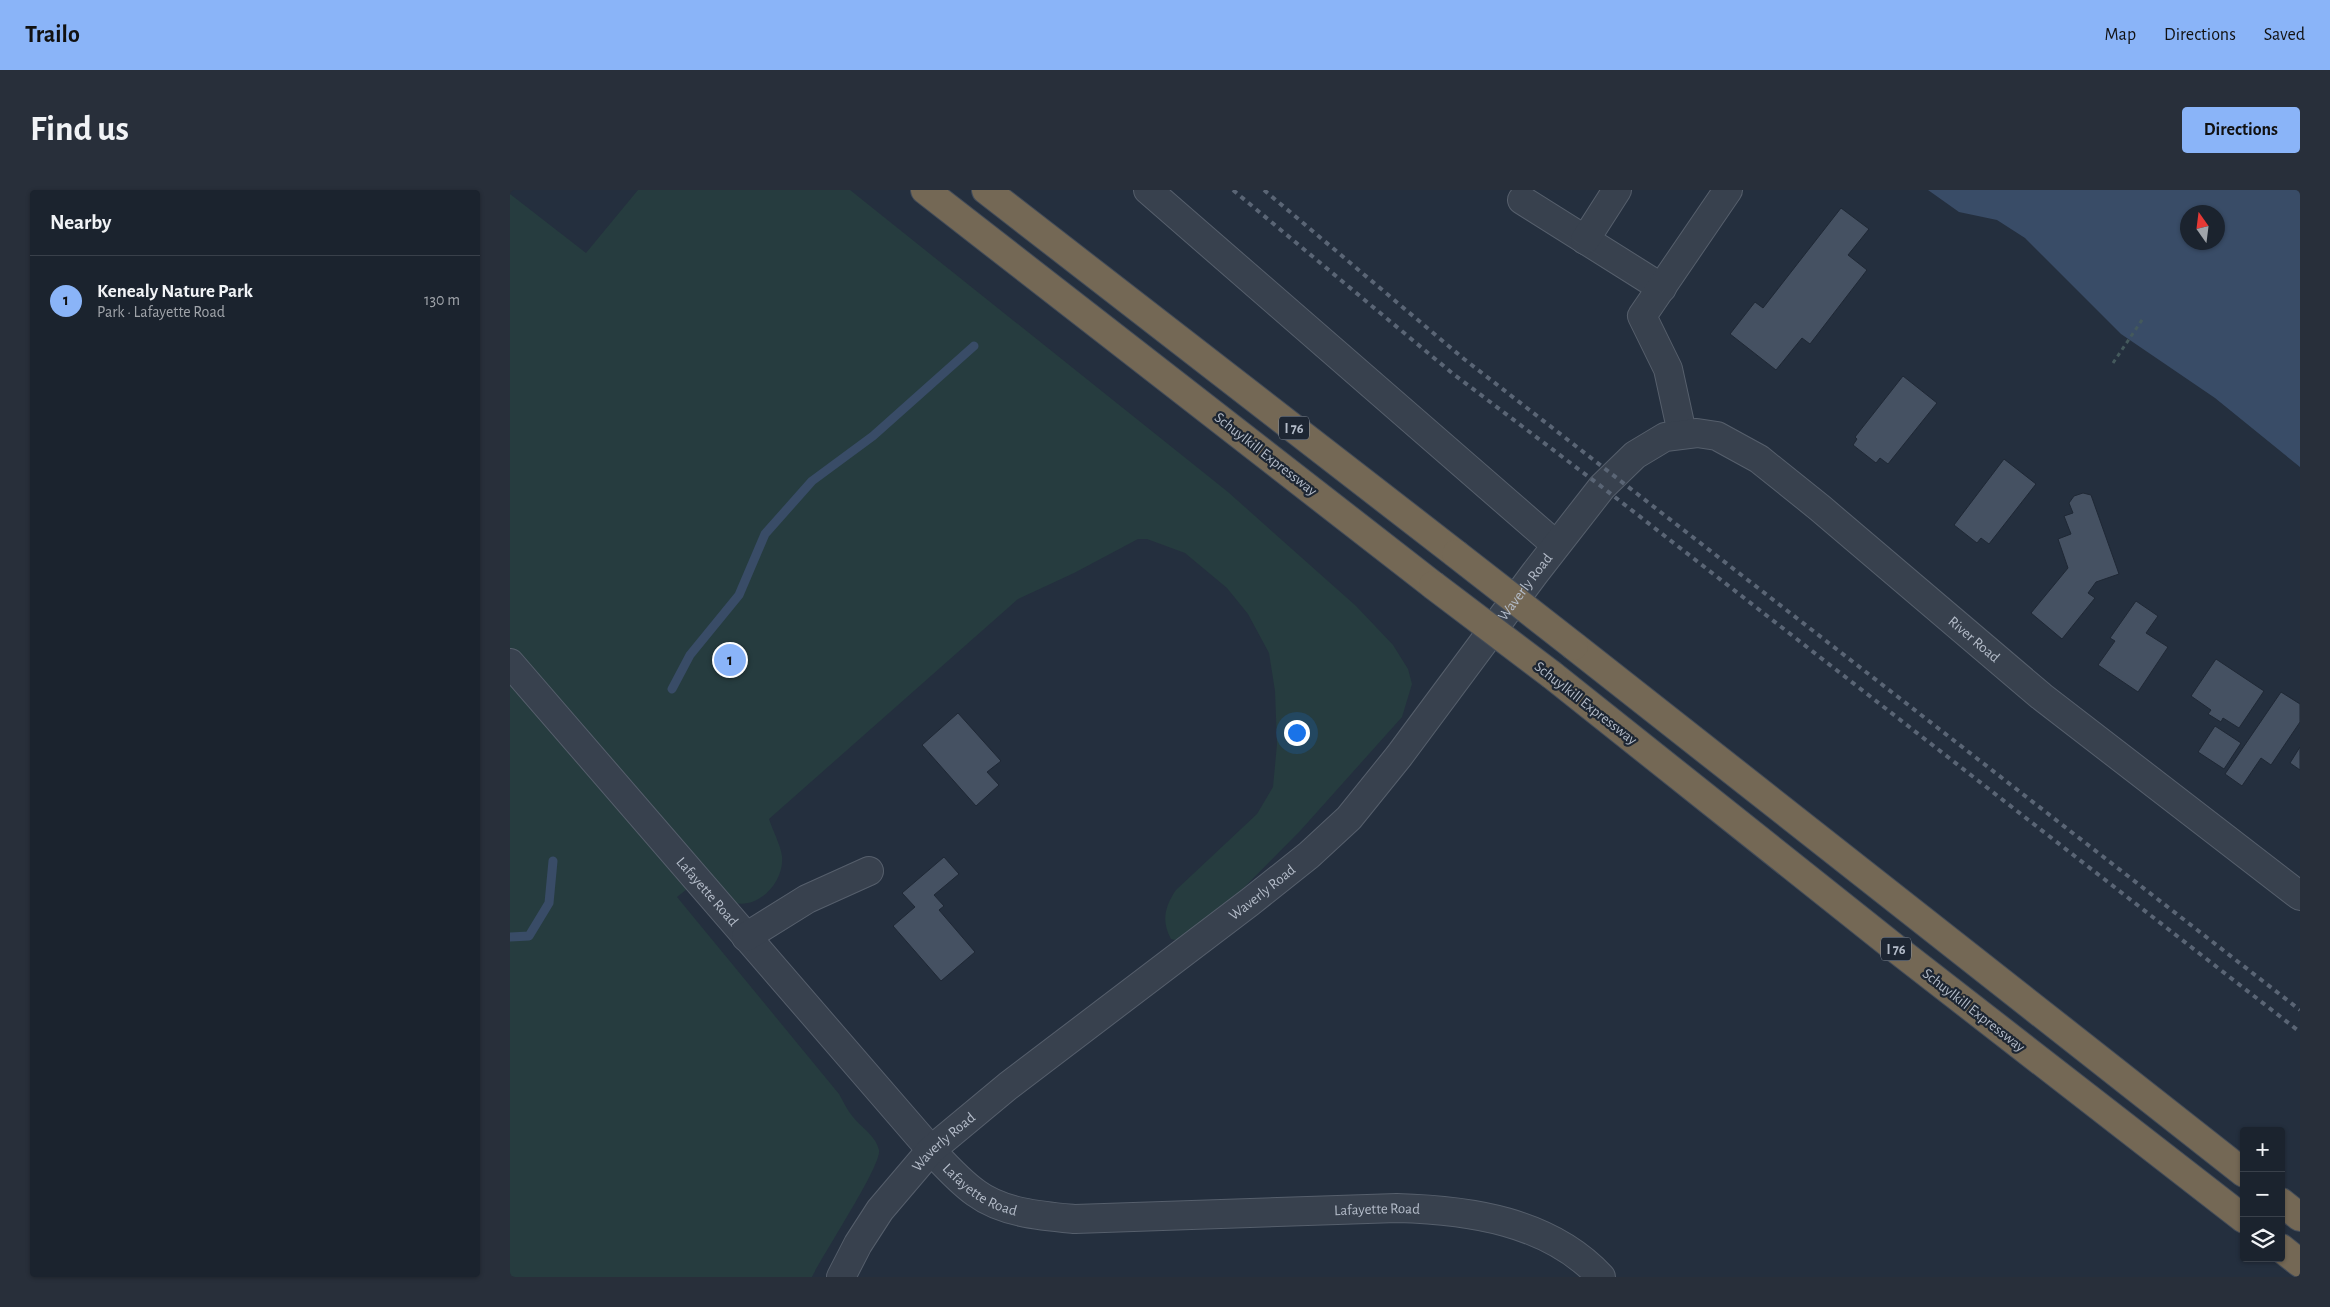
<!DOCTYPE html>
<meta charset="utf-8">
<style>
body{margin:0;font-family:"Alegreya Sans",sans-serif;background:#282f3a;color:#f1f3f6}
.controls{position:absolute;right:15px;bottom:15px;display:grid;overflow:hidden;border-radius:5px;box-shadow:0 1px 4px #0004}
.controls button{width:45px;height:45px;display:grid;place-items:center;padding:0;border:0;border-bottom:1px solid #39404a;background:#1b232e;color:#f1f3f6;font:25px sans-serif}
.compass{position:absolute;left:1670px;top:15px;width:45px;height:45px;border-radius:50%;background:#1b232e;box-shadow:0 1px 4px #0004;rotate:346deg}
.you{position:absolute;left:786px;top:542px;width:18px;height:18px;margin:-12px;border:4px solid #fff;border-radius:50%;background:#1a73e8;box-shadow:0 0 0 8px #1a73e833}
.badge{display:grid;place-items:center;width:32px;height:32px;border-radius:50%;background:#8ab4f8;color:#111;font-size:16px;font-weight:700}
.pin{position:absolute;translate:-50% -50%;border:2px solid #fff;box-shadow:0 1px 5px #0006}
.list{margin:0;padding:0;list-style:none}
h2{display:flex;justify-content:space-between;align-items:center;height:65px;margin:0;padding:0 20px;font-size:21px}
h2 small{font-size:16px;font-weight:400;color:#a0a4aa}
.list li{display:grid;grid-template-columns:32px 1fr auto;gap:15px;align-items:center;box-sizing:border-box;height:90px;padding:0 20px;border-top:1px solid #39404a}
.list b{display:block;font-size:19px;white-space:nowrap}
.list p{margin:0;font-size:16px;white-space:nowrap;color:#a0a4aa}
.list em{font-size:16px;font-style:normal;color:#a0a4aa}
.icon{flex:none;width:28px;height:28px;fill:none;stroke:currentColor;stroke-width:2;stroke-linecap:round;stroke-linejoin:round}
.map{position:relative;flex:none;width:1790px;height:1087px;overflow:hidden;border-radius:5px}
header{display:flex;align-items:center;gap:30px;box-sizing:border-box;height:70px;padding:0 25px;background:#8ab4f8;color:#111}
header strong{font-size:24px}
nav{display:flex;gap:28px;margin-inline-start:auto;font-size:18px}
.intro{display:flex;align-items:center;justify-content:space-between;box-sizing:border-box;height:120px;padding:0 30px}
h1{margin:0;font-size:35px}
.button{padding:12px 22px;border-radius:5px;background:#8ab4f8;color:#111;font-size:18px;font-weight:700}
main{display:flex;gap:30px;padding:0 30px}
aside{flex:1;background:#1b232e;border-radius:5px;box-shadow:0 1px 4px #0004}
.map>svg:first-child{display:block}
</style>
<header>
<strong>Trailo</strong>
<nav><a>Map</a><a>Directions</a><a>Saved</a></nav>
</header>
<div class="intro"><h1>Find us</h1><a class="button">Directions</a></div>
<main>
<aside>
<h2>Nearby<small></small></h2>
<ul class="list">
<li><span class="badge">1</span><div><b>Kenealy Nature Park</b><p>Park · Lafayette Road</p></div><em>130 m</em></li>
</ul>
</aside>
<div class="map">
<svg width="1790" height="1087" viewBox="0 0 1790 1087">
<rect width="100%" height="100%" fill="#242f3e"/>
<path fill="#263c3f" d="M128 0H340L718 302 846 416 883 455 898 479 902 494 892 527 790 641 697 735 669 751 661 749C651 731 655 716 666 700L747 624 763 597 767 554 765 501 759 463 738 424 717 398 675 363 637 349H628L564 383 508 409 259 629C263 641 270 654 272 666 275 694 243 726 215 709 208 704 201 691 195 685L167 707 329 904C333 911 337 920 343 927 351 937 366 946 369 960 372 975 313 1064 302 1087H0V4L76 63Z"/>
<path fill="#394c67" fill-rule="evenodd" d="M1418 0H1790V277L1705 208 1611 144 1515 48 1487 30 1449 22ZM1678 22H1708V52H1678Z"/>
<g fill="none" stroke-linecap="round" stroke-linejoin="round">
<path stroke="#394c67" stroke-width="9" d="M162 499 180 465 229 405 255 344 302 291 363 246 464 156
M0 747 19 746 39 713 43 671"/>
</g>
<path fill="#455162" stroke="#1f2835" d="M1331 18 1359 39 1338 65 1357 80 1300 154 1292 148 1266 180 1220 144 1245 112 1253 118Z
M1393 186 1427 213 1378 274 1370 268 1366 273 1343 255 1347 249 1345 247Z
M1494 269 1526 294 1479 354 1471 348 1467 353 1444 335Z
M1573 303 1581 305 1609 384 1586 392 1578 403 1585 408 1552 449 1521 423 1558 378 1548 349 1561 344 1554 326 1563 323 1559 313 1564 306Z
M1626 411 1648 426 1636 443 1658 457 1628 502 1588 475 1605 451 1600 448Z
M1706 469 1754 501 1729 538 1713 528 1711 532 1698 524 1701 520 1681 506Z
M1771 502 1790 514V532L1761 575 1751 568 1732 596 1715 584Z
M448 523 491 571 477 582 489 595 466 616 412 555Z
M1705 536 1731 553 1714 579 1688 562Z
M1790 557V580L1780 573Z
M434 667 449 684 424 705 434 716 429 720 465 762 431 791 383 736 405 717 392 703Z"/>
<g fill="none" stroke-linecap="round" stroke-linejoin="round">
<g stroke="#565f6c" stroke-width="30">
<g id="minor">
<path d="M638 0 1046 355"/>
<path d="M1012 10 1152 98"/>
<path d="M1075 50 1107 0"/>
<path d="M1172 243 1158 179 1132 126 1218 0"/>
<path id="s1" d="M0 473 421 960C435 975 449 991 466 1003 493 1023 532 1026 565 1029L887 1018C959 1020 1039 1031 1091 1087"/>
<path d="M236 747 297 709 359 681"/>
<path id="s2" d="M331 1087 348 1054 370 1020 421 960 498 896 740 712 799 665 839 628 889 566 1025 383 1092 297 1125 265 1155 247 1187 243 1207 246 1249 269 1310 318 1531 506 1790 706"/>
</g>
</g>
<g stroke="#434c59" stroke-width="30">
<path id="highway" d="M415 0 923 395
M476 0 946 364
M1064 456 1734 983
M1042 485 1385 758 1734 1029
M1771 1012 1790 1027
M1771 1058 1790 1073"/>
</g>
<path stroke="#44595c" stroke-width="3" stroke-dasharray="4 4" stroke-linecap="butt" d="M1603 173 1634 127"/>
<use href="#minor" stroke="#38414e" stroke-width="28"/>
<use href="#highway" stroke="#746855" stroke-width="28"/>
<path stroke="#5a6575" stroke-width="4" stroke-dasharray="5 5" stroke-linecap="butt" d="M723 0 942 183 1092 297 1790 842
M754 0 954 169 1790 820"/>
<g stroke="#434c59" stroke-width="30" stroke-linecap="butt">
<path id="highway-bridge" d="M946 364 1064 456
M923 395 1042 485"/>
</g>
<use href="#highway-bridge" stroke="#746855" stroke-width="28"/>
</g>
<g text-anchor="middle" stroke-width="4.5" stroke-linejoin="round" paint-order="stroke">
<g fill="#1d2633" stroke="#878f9c" stroke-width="1">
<rect x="769" y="226.5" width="30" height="23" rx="4"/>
<rect x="1371" y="747.5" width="30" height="23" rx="4"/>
</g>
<g font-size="14" font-weight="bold" fill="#b4bcc9">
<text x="784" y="243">I 76</text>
<text x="1386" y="764">I 76</text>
</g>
<g font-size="15" fill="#b4bcc9" stroke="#1d2633">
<text transform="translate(756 264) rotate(38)" y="5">Schuylkill Expressway</text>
<text dy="5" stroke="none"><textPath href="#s2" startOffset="981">Waverly Road</textPath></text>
<text dy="5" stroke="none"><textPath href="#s2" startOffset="1569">River Road</textPath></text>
<text transform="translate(1076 513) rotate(38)" y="5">Schuylkill Expressway</text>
<text dy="5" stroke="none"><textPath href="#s1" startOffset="302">Lafayette Road</textPath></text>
<text dy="5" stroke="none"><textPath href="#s2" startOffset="576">Waverly Road</textPath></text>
<text transform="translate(1464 820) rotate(38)" y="5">Schuylkill Expressway</text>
<text dy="5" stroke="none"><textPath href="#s2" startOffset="171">Waverly Road</textPath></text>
<text dy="5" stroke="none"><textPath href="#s1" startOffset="708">Lafayette Road</textPath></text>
<text dy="5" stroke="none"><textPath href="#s1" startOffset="1112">Lafayette Road</textPath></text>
</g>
</g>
</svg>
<div class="controls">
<button>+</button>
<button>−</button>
<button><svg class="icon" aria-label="layers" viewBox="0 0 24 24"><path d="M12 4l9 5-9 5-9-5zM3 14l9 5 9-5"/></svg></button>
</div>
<svg class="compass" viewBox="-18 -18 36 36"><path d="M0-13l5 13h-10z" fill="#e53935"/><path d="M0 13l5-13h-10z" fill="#a0a4aa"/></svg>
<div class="you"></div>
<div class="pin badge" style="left:220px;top:470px">1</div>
</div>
</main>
